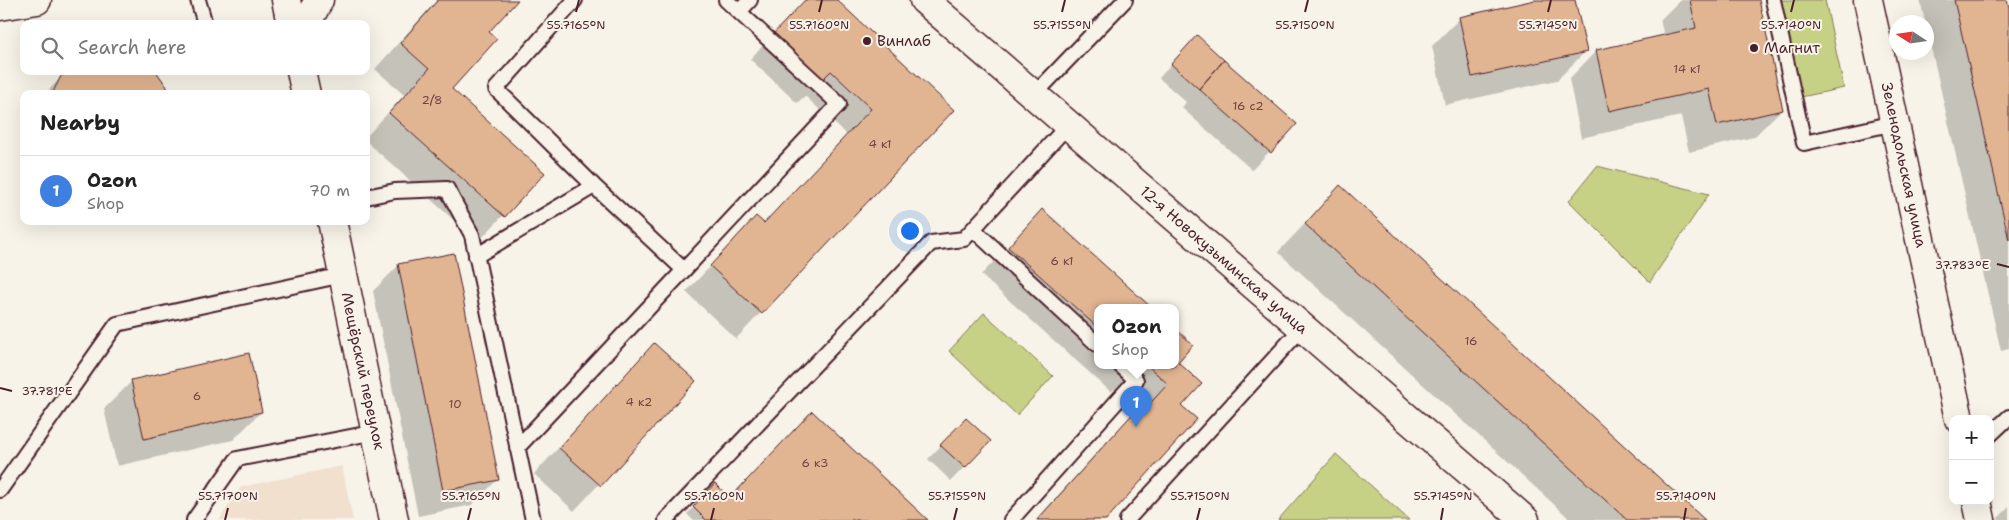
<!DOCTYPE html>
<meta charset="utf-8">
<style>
body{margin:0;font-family:"Shantell Sans",sans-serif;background:#f6f6f6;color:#222}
.controls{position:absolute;right:15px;bottom:15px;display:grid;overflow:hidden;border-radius:10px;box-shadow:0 5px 20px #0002}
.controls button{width:45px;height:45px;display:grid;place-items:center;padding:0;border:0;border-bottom:1px solid #e0e0e0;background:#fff;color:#222;font:25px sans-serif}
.compass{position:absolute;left:1889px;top:15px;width:45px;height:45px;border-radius:50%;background:#fff;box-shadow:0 5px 20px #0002;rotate:282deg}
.you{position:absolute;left:909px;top:230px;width:18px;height:18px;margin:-12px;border:4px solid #fff;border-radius:50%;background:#1a73e8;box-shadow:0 0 0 8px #1a73e833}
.badge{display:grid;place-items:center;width:32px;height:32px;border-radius:50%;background:#4a1f2b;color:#fff;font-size:16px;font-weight:700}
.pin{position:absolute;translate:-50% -41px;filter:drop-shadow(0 1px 2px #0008)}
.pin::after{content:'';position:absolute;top:26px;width:18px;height:15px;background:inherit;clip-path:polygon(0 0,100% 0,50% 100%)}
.popup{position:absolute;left:1094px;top:304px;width:85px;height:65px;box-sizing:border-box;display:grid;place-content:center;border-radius:10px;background:#fff;filter:drop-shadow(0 1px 4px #0005);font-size:16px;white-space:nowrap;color:#767676}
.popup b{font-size:19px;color:#222}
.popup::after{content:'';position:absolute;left:50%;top:100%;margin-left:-10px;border:10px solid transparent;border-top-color:#fff}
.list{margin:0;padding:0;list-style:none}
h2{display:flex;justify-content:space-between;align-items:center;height:65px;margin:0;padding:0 20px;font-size:21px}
h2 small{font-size:16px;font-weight:400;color:#767676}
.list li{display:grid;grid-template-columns:32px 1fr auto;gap:15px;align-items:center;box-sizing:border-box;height:70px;padding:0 20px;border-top:1px solid #e0e0e0}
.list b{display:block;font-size:19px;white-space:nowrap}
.list p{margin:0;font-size:16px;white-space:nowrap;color:#767676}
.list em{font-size:16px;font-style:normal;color:#767676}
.icon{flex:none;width:28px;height:28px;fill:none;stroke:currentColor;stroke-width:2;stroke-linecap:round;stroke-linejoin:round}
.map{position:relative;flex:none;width:2009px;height:520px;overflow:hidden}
.search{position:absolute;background:#fff;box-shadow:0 5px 20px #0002;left:20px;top:20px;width:350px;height:55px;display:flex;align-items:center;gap:12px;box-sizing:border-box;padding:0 18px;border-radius:10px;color:#767676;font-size:19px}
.panel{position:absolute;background:#fff;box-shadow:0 5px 20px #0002;left:20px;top:90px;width:350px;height:135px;border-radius:10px}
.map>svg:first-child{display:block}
</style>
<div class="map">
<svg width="2009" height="520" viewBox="0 0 2009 520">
<rect width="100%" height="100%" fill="#f7f3e8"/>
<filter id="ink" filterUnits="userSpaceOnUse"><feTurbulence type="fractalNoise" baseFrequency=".02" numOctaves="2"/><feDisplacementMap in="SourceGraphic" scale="10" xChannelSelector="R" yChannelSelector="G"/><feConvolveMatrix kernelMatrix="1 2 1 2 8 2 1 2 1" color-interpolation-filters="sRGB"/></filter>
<g filter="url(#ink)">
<path fill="#f1e0ce" d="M342 466 353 520H219L241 487Z"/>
<path fill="#c6d185" stroke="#887858" d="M1780 0H1825L1844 88 1801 97Z
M1597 166 1709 194 1650 282 1569 201Z
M984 313 1053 376 1017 415 949 351Z
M1336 454 1409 520H1278Z"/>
<path fill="#0003" d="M437 0H516L487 32 450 90 543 173 478 242 366 141V137L404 95 375 69Z
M806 0H835L952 110 736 339 686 292 756 218 763 224 847 135 805 96 797 103 750 59Z
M1540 0H1574L1585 52 1557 80 1445 105 1432 46 1460 18Z
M1680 0H1758L1782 109 1754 137 1689 152 1681 116 1581 138 1569 79 1596 51 1664 36 1660 20Z
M1920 0H2006L2009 14V349L2001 351Z
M1184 50 1295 124 1252 170 1182 108 1186 102 1159 78Z
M67 71 167 94H45Z
M24 126V154L21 145Z
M1340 187 1703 520H1571L1278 252Z
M1042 211 1150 308H1097V366H1175V330L1191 345 1176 362 1180 406 1104 520H1036L1108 440 1136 412 1139 415 1141 412 1114 389 1111 392 981 275Z
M399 265 498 479 472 505 418 516 373 291Z
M654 345 694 382 574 511 534 474Z
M132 381 261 412 233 440 117 466 104 409Z
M953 433 989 441 951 481 928 459Z
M715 485 730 499 927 520H693L687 514Z
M2009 507V520H1996Z"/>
<path fill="#e2b592" stroke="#4a1f2b" d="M438 0H518L489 32 497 39 452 89 545 173 505 217 389 113 429 69 400 43Z
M805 0H837L954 110 762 314 710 266 756 216 764 223 871 109 831 71 823 79 774 33Z
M1535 0H1575L1587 52 1472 77 1459 17Z
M1690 0H1759L1783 110 1717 125 1709 89 1609 111 1596 50 1696 28Z
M1954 0H2007L2009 8V240Z
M1197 35 1224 60 1199 89 1171 64Z
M1224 60 1297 124 1271 153 1199 89Z
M66 71H156L167 87 168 94H52L61 76Z
M1340 185 1705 520H1627L1400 312 1305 224Z
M1042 209 1152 308H1097V327L1008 247Z
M454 253 499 480 443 491 398 264Z
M1175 328 1193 345 1178 362 1202 384 1182 406 1197 419 1106 520H1037L1136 410 1140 414 1168 384 1148 366H1175Z
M654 343 696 381 601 486 559 448Z
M249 353 262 412 144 439 131 380Z
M812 411 928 520H706L693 507 715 483 730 498Z
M966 418 991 441 965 468 940 445Z"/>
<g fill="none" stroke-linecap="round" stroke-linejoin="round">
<g stroke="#4a1f2b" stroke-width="18">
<path id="lane" d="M198 0 205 24
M575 0 496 89 594 186 684 270 839 104 726 0
M1773 0 1804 143 1895 123
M739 12 750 0
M1034 95 1125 0
M366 197 395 191 447 189 472 235 533 520
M973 229 1097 344
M476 256 594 186
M1990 435 2009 417
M517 448 684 270
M0 490 117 324 343 275
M194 520 237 459 376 432
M666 520 931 243 964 239 1068 125
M1011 520 1136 380 1121 366
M1127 520 1302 328"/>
</g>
<g stroke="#4a1f2b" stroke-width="31">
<path id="street" d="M924 0 1525 520"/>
</g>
<g stroke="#4a1f2b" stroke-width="31">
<path id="secondary" d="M286 0 291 24
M1868 0 1959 419
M0 6 37 0
M306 24 319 0
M301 71 306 94
M332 221 394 520
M1977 501 1981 520"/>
</g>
<use href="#lane" stroke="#f7f3e8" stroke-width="14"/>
<use href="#street" stroke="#f7f3e8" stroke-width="28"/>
<use href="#secondary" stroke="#f7f3e8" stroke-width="28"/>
</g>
</g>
<path fill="none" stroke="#4a1f2b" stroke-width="2" d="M576 12 579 0M819 12 822 0M1062 12 1065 0M1305 12 1308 0M1548 12 1551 0M1791 12 1794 0M1997 264 2009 267M0 388 12 391M225 520 228 508M468 520 471 508M711 520 714 508M954 520 957 508M1197 520 1200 508M1441 520 1443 508M1684 520 1686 508"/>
<g fill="#4a1f2b" stroke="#f7f3e8" stroke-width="2">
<circle cx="867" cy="41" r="5"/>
<circle cx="1754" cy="48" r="5"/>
</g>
<g text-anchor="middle" stroke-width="4" stroke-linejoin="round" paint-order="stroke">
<g font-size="12" fill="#704445">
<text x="1687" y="73">14 к1</text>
<text x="432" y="104">2/8</text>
<text x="1248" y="110">16 с2</text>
<text x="880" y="148">4 к1</text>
<text x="1062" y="265">6 к1</text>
<text x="1471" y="345">16</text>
<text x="197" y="400">6</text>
<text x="639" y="406">4 к2</text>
<text x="455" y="408">10</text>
<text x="815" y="467">6 к3</text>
</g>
<g font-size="15" fill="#4a1f2b" stroke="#f7f3e8" text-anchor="start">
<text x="877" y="46">Винлаб</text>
<text x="1764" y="53">Магнит</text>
</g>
<g font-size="15" fill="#4a1f2b" stroke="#f7f3e8">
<text transform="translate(1904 165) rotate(78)" y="5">Зеленодольская улица</text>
<text transform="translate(1224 260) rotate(41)" y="5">12-я Новокузьминская улица</text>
<text transform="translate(363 371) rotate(78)" y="5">Мещёрский переулок</text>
</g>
</g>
<g font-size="12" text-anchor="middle" fill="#4a1f2b" stroke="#f7f3e8" stroke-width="4" stroke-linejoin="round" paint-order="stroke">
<text x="576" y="29">55.7165°N</text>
<text x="819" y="29">55.7160°N</text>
<text x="1062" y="29">55.7155°N</text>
<text x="1305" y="29">55.7150°N</text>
<text x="1548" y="29">55.7145°N</text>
<text x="1791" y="29">55.7140°N</text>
<text x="1962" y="269">37.783°E</text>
<text x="47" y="395">37.781°E</text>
<text x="228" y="500">55.7170°N</text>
<text x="471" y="500">55.7165°N</text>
<text x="714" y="500">55.7160°N</text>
<text x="957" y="500">55.7155°N</text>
<text x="1200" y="500">55.7150°N</text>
<text x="1443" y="500">55.7145°N</text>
<text x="1686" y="500">55.7140°N</text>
</g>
</svg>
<div class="controls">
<button>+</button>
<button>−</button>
</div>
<svg class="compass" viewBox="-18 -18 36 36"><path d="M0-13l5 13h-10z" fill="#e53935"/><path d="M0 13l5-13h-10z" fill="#767676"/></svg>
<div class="you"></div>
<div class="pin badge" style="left:1136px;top:427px;background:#3f7fe0">1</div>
<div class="popup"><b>Ozon</b>Shop</div>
<div class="search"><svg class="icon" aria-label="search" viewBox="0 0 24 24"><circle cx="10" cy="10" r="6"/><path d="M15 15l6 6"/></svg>Search here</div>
<section class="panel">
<h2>Nearby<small></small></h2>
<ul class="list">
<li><span class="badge" style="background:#3f7fe0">1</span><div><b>Ozon</b><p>Shop</p></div><em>70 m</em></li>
</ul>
</section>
</div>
